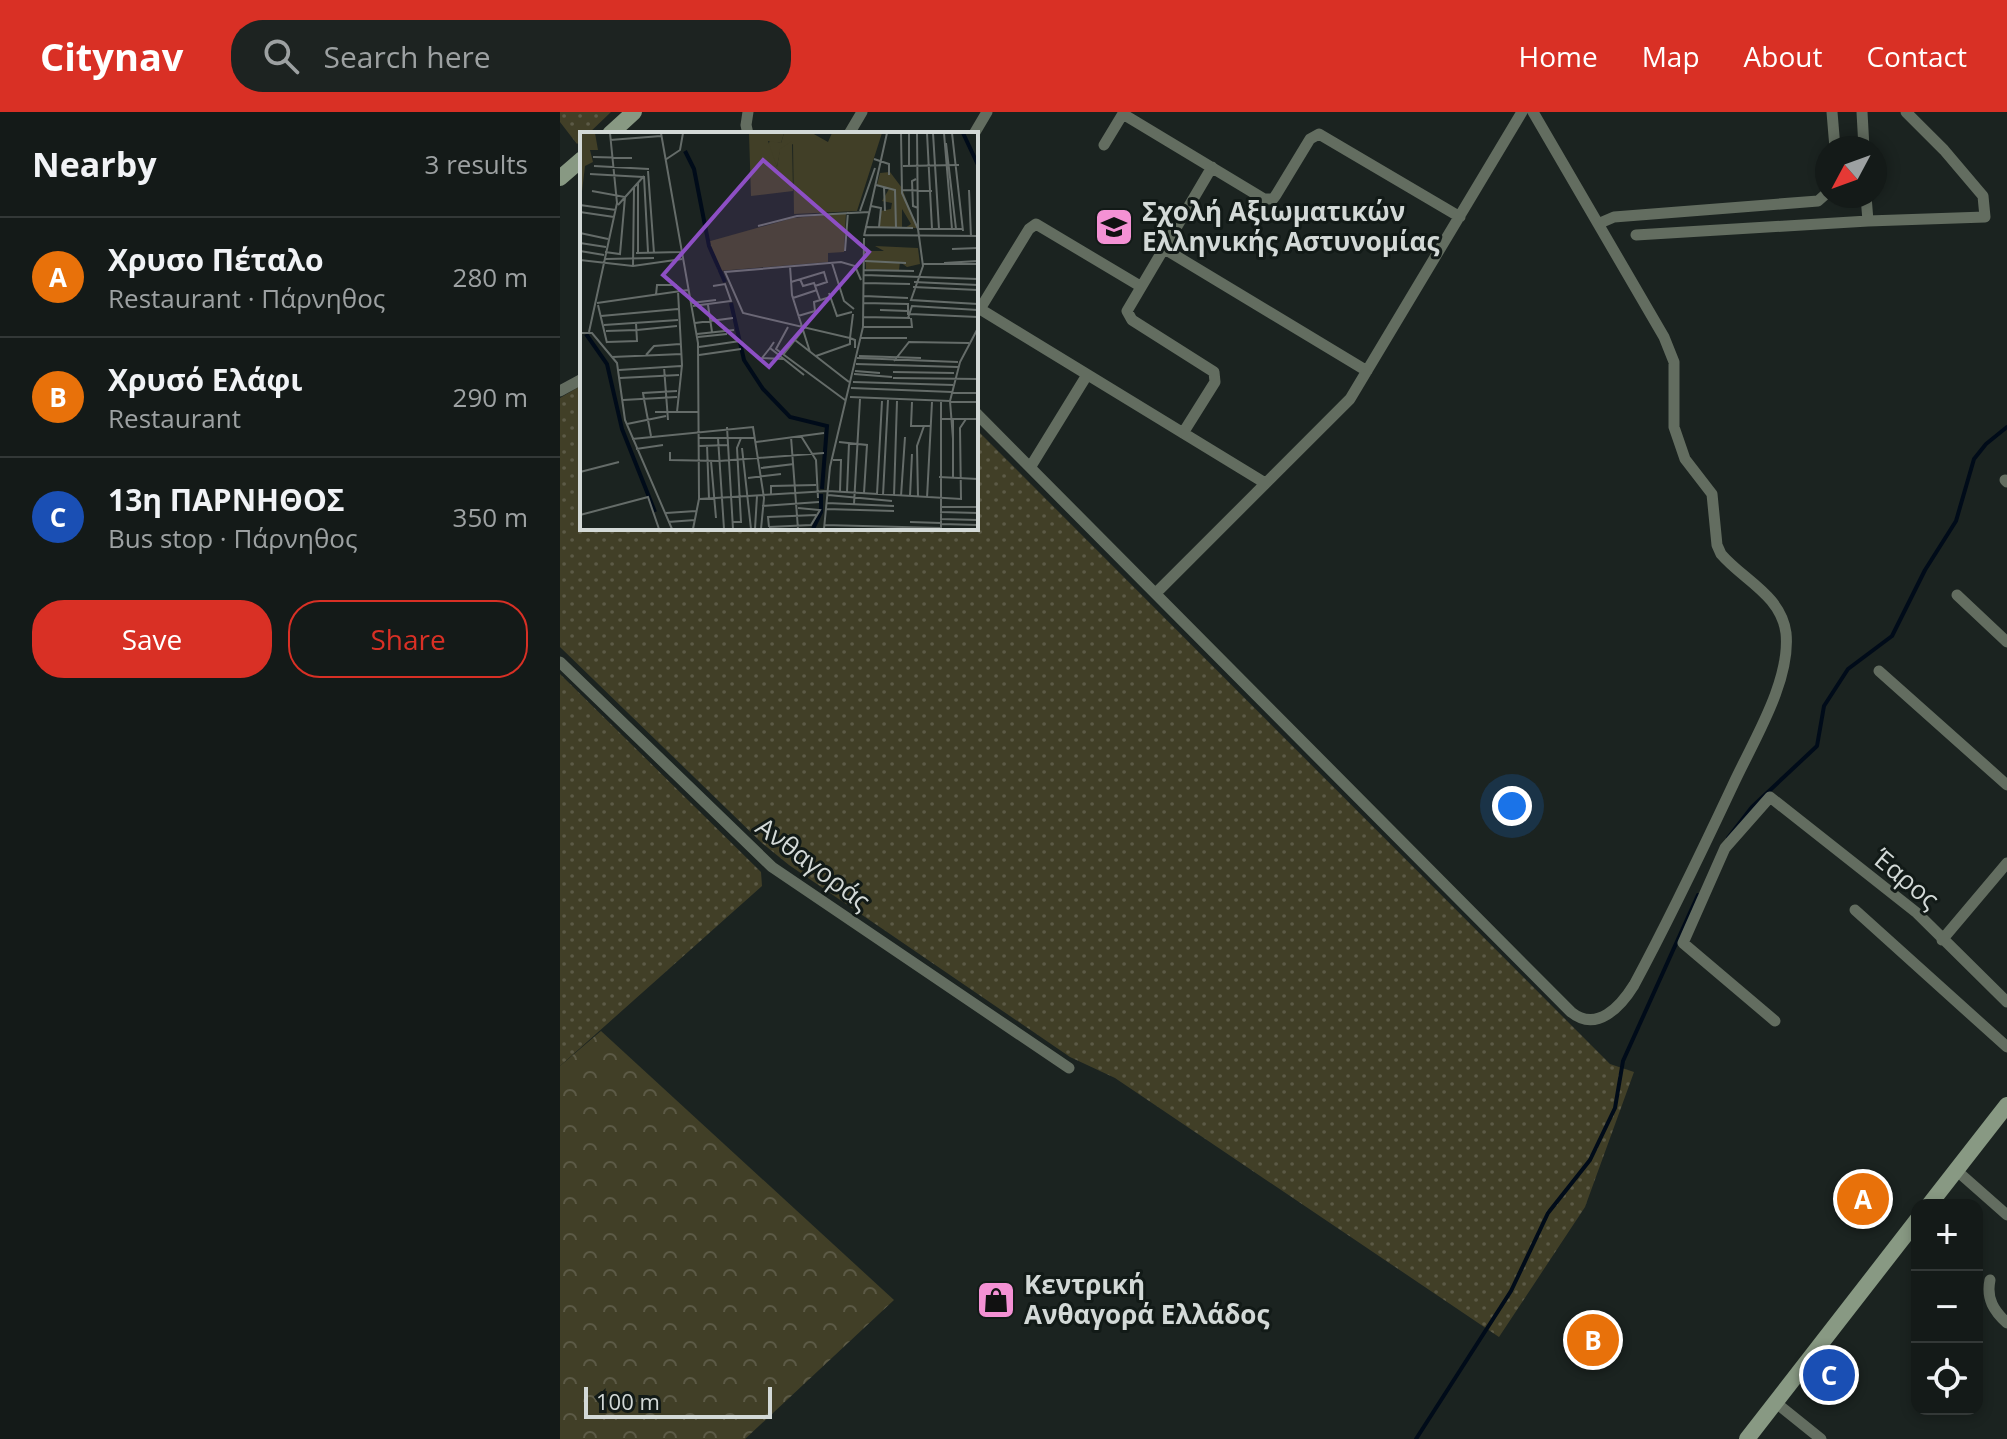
<!DOCTYPE html>
<meta charset="utf-8">
<style>
body{margin:0;font-family:"Open Sans",sans-serif;background:#1d2321;color:#f1f3f6}
.controls{position:absolute;right:24px;bottom:24px;display:grid;overflow:hidden;border-radius:16px;box-shadow:0 4px 12px #0003}
.controls button{width:72px;height:72px;display:grid;place-items:center;padding:0;border:0;border-bottom:2px solid #333837;background:#141a18;color:#f1f3f6;font:40px sans-serif}
.compass{position:absolute;left:1255px;top:24px;width:72px;height:72px;border-radius:50%;background:#141a18;box-shadow:0 4px 12px #0003;rotate:229deg}
.scale{position:absolute;left:24px;bottom:20px;width:188px;box-sizing:border-box;padding-left:8px;border:4px solid #d3d9d7;border-top:0;font-size:22px;line-height:28px;white-space:nowrap;color:#d3d9d7;-webkit-text-stroke:6px #121a17;paint-order:stroke}
.you{position:absolute;left:952px;top:694px;width:28px;height:28px;margin:-20px;border:6px solid #fff;border-radius:50%;background:#1a73e8;box-shadow:0 0 0 12px #1a73e833}
.badge{display:grid;place-items:center;width:52px;height:52px;border-radius:50%;background:#d93025;color:#fff;font-size:26px;font-weight:700}
.pin{position:absolute;translate:-50% -50%;border:4px solid #fff;box-shadow:0 2px 8px #0006}
.list{margin:0;padding:0;list-style:none}
h2{display:flex;justify-content:space-between;align-items:center;height:104px;margin:0;padding:0 32px;font-size:34px}
h2 small{font-size:26px;font-weight:400;color:#9da1a2}
.list li{display:grid;grid-template-columns:52px 1fr auto;gap:24px;align-items:center;box-sizing:border-box;height:120px;padding:0 32px;border-top:2px solid #333837}
.list b{display:block;font-size:30px;white-space:nowrap}
.list p{margin:0;font-size:26px;white-space:nowrap;color:#9da1a2}
.list em{font-size:26px;font-style:normal;color:#9da1a2}
.actions{display:flex;gap:16px;padding:24px 32px}
.actions a{flex:1;padding:18px 0;border:2px solid #d93025;border-radius:32px;text-align:center;font-size:28px;color:#d93025}
.actions .main{background:#d93025;color:#fff}
.icon{flex:none;width:44px;height:44px;fill:none;stroke:currentColor;stroke-width:2;stroke-linecap:round;stroke-linejoin:round}
.map{position:relative;flex:none;width:1447px;height:1327px;overflow:hidden}
header{display:flex;align-items:center;gap:48px;box-sizing:border-box;height:112px;padding:0 40px;background:#d93025;color:#fff}
header strong{font-size:38px}
nav{display:flex;gap:44px;margin-inline-start:auto;font-size:28px}
.search{width:560px;height:72px;background:#1d2321;display:flex;align-items:center;gap:20px;box-sizing:border-box;padding:0 28px;border-radius:32px;color:#9da1a2;font-size:30px}
main{display:flex}
aside{flex:1;background:#141a18}
.map>svg:first-child{display:block}
</style>
<header>
<strong>Citynav</strong>
<div class="search"><svg class="icon" aria-label="search" viewBox="0 0 24 24"><circle cx="10" cy="10" r="6"/><path d="M15 15l6 6"/></svg>Search here</div>
<nav><a>Home</a><a>Map</a><a>About</a><a>Contact</a></nav>
</header>
<main>
<aside>
<h2>Nearby<small>3 results</small></h2>
<ul class="list">
<li><span class="badge" style="background:#e8710a">A</span><div><b>Χρυσο Πέταλο</b><p>Restaurant · Πάρνηθος</p></div><em>280 m</em></li>
<li><span class="badge" style="background:#e8710a">B</span><div><b>Χρυσό Ελάφι</b><p>Restaurant</p></div><em>290 m</em></li>
<li><span class="badge" style="background:#1a4fb4">C</span><div><b>13η ΠΑΡΝΗΘΟΣ</b><p>Bus stop · Πάρνηθος</p></div><em>350 m</em></li>
</ul>
<div class="actions"><a class="main">Save</a><a>Share</a></div>
</aside>
<div class="map">
<svg width="1447" height="1327" viewBox="0 0 1447 1327">
<defs>
<pattern id="grass-dots" width="8" height="8" patternUnits="userSpaceOnUse" patternTransform="scale(2)"><rect width="8" height="8" fill="#413f27"/><path d="M2 2h.1M6 6h.1" fill="none" stroke="#5c5a46" stroke-width="1.8" stroke-linecap="round"/></pattern>
<pattern id="forest-crowns" width="20" height="18" patternUnits="userSpaceOnUse" patternTransform="scale(2)"><rect width="20" height="18" fill="#413f27"/><path d="M2 6a3 3 0 1 1 6 0M12 15a3 3 0 1 1 6 0" fill="none" stroke="#5c5a46"/></pattern>
</defs>
<rect width="100%" height="100%" fill="#1b2320"/>
<path fill="url(#grass-dots)" d="M0 0H51L28 22H22V27L17 32 0 10Z
M22 273V416H416V317L1050 952 1074 960 1025 1095 939 1225 555 966 510 945 229 753 202 731 0 535V286Z
M0 562 201 760 202 774 0 954Z"/>
<path fill="url(#forest-crowns)" d="M41 919 334 1188 185 1327H0V954Z"/>
<g fill="none" stroke-linecap="round" stroke-linejoin="round">
<path stroke="#000b19" stroke-width="4" d="M1168 726 1192 695 1257 634 1264 594 1288 557 1332 524 1365 458 1396 409 1414 347 1426 332 1447 315
M856 1327 951 1179 988 1101 1030 1048 1055 996 1063 949 1138 783"/>
<path stroke="#636d60" stroke-width="11" d="M1272 0 1275 36
M1302 0 1304 36
M563 2 704 87H713L716 83 750 27 759 22 900 105
M188 22 186 13 188 0
M289 22 302 0
M414 22 427 0
M544 33 564 0
M1308 109 1425 105 1423 84 1384 38 1346 0
M1040 111 1054 105 1258 89 1267 81
M1076 123 1308 109 1306 84
M603 136 807 259
M580 174 476 112 469 117 420 197 705 371
M0 279 22 267
M416 301 1011 900C1037 921 1061 894 1074 873 1109 808 1141 741 1172 675 1192 631 1231 570 1226 521 1221 483 1183 468 1161 442L1157 433 1152 382 1125 347 1114 315V250L1104 225 973 0
M623 321 655 270 654 260 572 208 567 199 652 55
M471 354 527 263
M1445 368 1447 370
M597 480 790 287 962 0
M1397 483 1447 530
M0 550 212 755 509 956
M1319 559 1447 673
M1295 798 1447 935
M1382 828 1447 751
M1215 909 1123 831 1165 736 1210 685 1357 801 1447 890
M1396 1058 1447 1103
M1430 1168C1426 1187 1434 1199 1447 1211
M1215 1290 1261 1327"/>
<path stroke="#889983" stroke-width="16" d="M50 22 74 0
M0 66 22 47
M1369 1093 1447 993
M1187 1327 1357 1108"/>
</g>
<defs>
<g id="university-square" transform="scale(2)"><rect x="-9" y="-9" width="18" height="18" rx="4" fill="#f491d4" stroke="#121a17"/><path d="M0-5L7-2L0 1L-7-2ZM-4 1L0 2.5L4 1V4Q0 6-4 4Z" fill="#111"/></g>
<g id="shop-square" transform="scale(2)"><rect x="-9" y="-9" width="18" height="18" rx="4" fill="#f491d4" stroke="#121a17"/><path d="M-5-2.5h2.3a2.7 3.5 0 0 1 5.4 0H5L5.5 6h-11ZM-1.5-2.5h3a1.5 2.3 0 0 0-3 0Z" fill="#111"/></g>
</defs>
<g fill-rule="evenodd">
<use href="#university-square" x="554" y="115"/>
<use href="#shop-square" x="436" y="1188"/>
</g>
<g text-anchor="middle" stroke-width="6" stroke-linejoin="round" paint-order="stroke">
<g font-size="26" font-weight="bold" fill="#d3d9d7" stroke="#121a17" text-anchor="start">
<text x="582" y="109">Σχολή Αξιωματικών<tspan x="582" dy="30">Ελληνικής Αστυνομίας</tspan></text>
<text x="464" y="1182">Κεντρική<tspan x="464" dy="30">Ανθαγορά Ελλάδος</tspan></text>
</g>
<g font-size="26" fill="#d3d9d7" stroke="#121a17">
<text transform="translate(253 752) rotate(37)" y="9">Ανθαγοράς</text>
<text transform="translate(1346 767) rotate(40)" y="9">Έαρος</text>
</g>
</g>
<g transform="translate(20 20)">
<rect width="398" height="398" fill="#1b2320"/>
<path d="M0 1H15L18 18H10L13 30 5 34 1 68ZM204 1H232L248 10 252 1H302L277 79 214 82 213 12 200 20 197 35 188 14 190 8 201 11ZM310 40 322 56 337 96H325L331 92 322 77V96L300 95V79L311 77 312 71 302 69 309 57 297 53 300 41ZM266 81 264 120 248 121V130L138 139 127 110 213 86ZM295 114 338 116 340 132 327 135 320 130 319 138 286 137 285 119H304Z" fill="#413f27"/>
<path d="M169 1H204L201 11 188 9 197 35 200 17 212 9 213 59 171 64Z" fill="#413f27"/>
<path fill="none" stroke="#000b19" stroke-width="4" d="M383 1 398 33M105 19 114 37 129 114 145 150M151 171 164 228 183 257 210 285 247 294 242 357M6 202 27 232 42 297 75 380M233 397 241 380V362"/>
<path fill="none" stroke="#656c69" stroke-width="2" d="M81 1 118 211 119 367 113 397M321 1 322 61 338 97 343 134 331 168 398 172M329 1V34M337 1 338 97H383M347 1 352 97M353 1 359 97M364 1 372 97M372 1 383 99M30 8 81 4M366 11 376 97M13 25 52 26M294 27 309 32V43M85 28 100 18 103 1M14 34 69 37M323 34 379 33M68 39 74 121M10 42 63 45M64 44 68 120M336 47 332 49 333 74 338 76M58 51V121M296 53 315 58 316 96M304 55 305 79M322 58 352 59M389 58 391 105M12 59 45 65 40 122 25 120M0 73 36 78M38 73 64 44M291 74 301 76 299 95M280 79 295 36M0 80 34 85M178 94 217 84 289 80M285 95 333 96M0 101 28 107M285 103 398 104M284 104 307 1M0 111 26 115M372 117 398 116M0 119 24 123M265 119 268 80M56 121 101 120M25 127 74 126M0 128 53 134 102 127M285 129 326 131M252 131 264 169 274 177M364 131 398 129M343 132H398M53 134 54 56M210 134 212 163 230 220M284 138 334 139M284 143 398 147M220 147 223 154 234 151 240 168M211 150 244 140 247 150 235 154M334 150 398 153M284 151 330 152M333 155 398 158M249 161 257 184 272 180M76 163 77 153H97M284 164 328 166M213 166 237 158M17 171 108 158M111 171 136 168M284 171 328 172V183M18 173 27 211M128 173 132 200M113 174 151 169 145 152 133 154M300 178 328 179M273 182 270 206 275 208V216M330 182 398 185M21 184 98 177M218 184 235 179 234 170 250 165M284 185 330 186M328 186 332 174 398 178M115 191 153 186M24 193 98 188M208 195 196 217 265 268M283 195H332L331 186M57 198 97 194M26 199 57 198M9 200 37 71 30 1M0 201H12L37 231 45 288 92 397M117 202 154 198M118 205 147 202M281 206H327M215 208 269 250M27 210 57 209 56 191M194 210 190 216 224 243M119 215 160 209M190 216 182 226 203 227M66 223 74 214 100 212M119 223 161 217M203 223 223 198M236 224 270 212V206L163 181 145 140 261 130 275 134 281 148M279 224 341 226M32 225 102 222M277 226 378 230M314 229 329 210 389 211M276 232 378 235M84 235 88 288M39 238 101 234M275 239 300 241M313 240 374 241M274 242 312 245M40 246 99 243M313 246 398 247M273 250 373 253M271 256 372 260M372 261H398M270 265 370 269 380 230 398 196M64 267 63 261 97 259M64 267 71 304M43 268 97 265M361 269V397M370 269 373 307M332 270 331 294H351M370 270H398M75 280H119M97 280 102 233 98 159M360 287H398M373 287V345M47 292 86 284M147 295 153 397M221 304 236 328 238 366M211 305 218 397M119 306H175M138 306 144 397M52 307 173 295 184 366 181 397M176 310 244 301M259 310 287 313 284 361M127 313 129 367M119 314 148 313M162 316 171 397M56 317 83 313M90 320V328L139 329 244 321M253 328H261L260 359M131 329 136 386M181 336 214 332M0 340 39 330M359 345 398 347M168 346 201 342M267 360 269 311M191 362V354L236 353M297 362 302 269M248 363 312 369M303 363 308 268M314 364 317 269M321 364 325 305M330 364 332 322M338 365 337 314 344 294M347 366 352 270M119 367 248 359 381 367 380 296 386 287M247 371 314 374M274 372 280 267M182 374 239 370M360 375H398M246 377 314 379M360 380 398 381M86 381 116 379M0 383 68 365 79 397M360 387 398 388M88 390 115 388M152 390H161L157 316 161 306M330 390 361 391M361 392 398 393M244 393 361 396M189 395 231 393 240 378 218 376M189 395 188 385 236 383M175 397 177 364M244 397 250 335 283 195 284 106"/>
<path fill="#8d4fc4" fill-opacity="0.15" stroke="#8d4fc4" stroke-width="4" d="M183 28 289 120 189 235 83 143Z"/>
<rect width="398" height="398" fill="none" stroke="#d3d9d7" stroke-width="4"/>
</g>
</svg>
<div class="controls">
<button>+</button>
<button>−</button>
<button><svg class="icon" aria-label="locate" viewBox="0 0 24 24"><circle cx="12" cy="12" r="6"/><path d="M12 2v4M12 18v4M2 12h4M18 12h4"/></svg></button>
</div>
<svg class="compass" viewBox="-18 -18 36 36"><path d="M0-13l5 13h-10z" fill="#e53935"/><path d="M0 13l5-13h-10z" fill="#9da1a2"/></svg>
<div class="scale">100 m</div>
<div class="you"></div>
<div class="pin badge" style="left:1303px;top:1087px;background:#e8710a">A</div>
<div class="pin badge" style="left:1033px;top:1228px;background:#e8710a">B</div>
<div class="pin badge" style="left:1269px;top:1263px;background:#1a4fb4">C</div>
</div>
</main>
